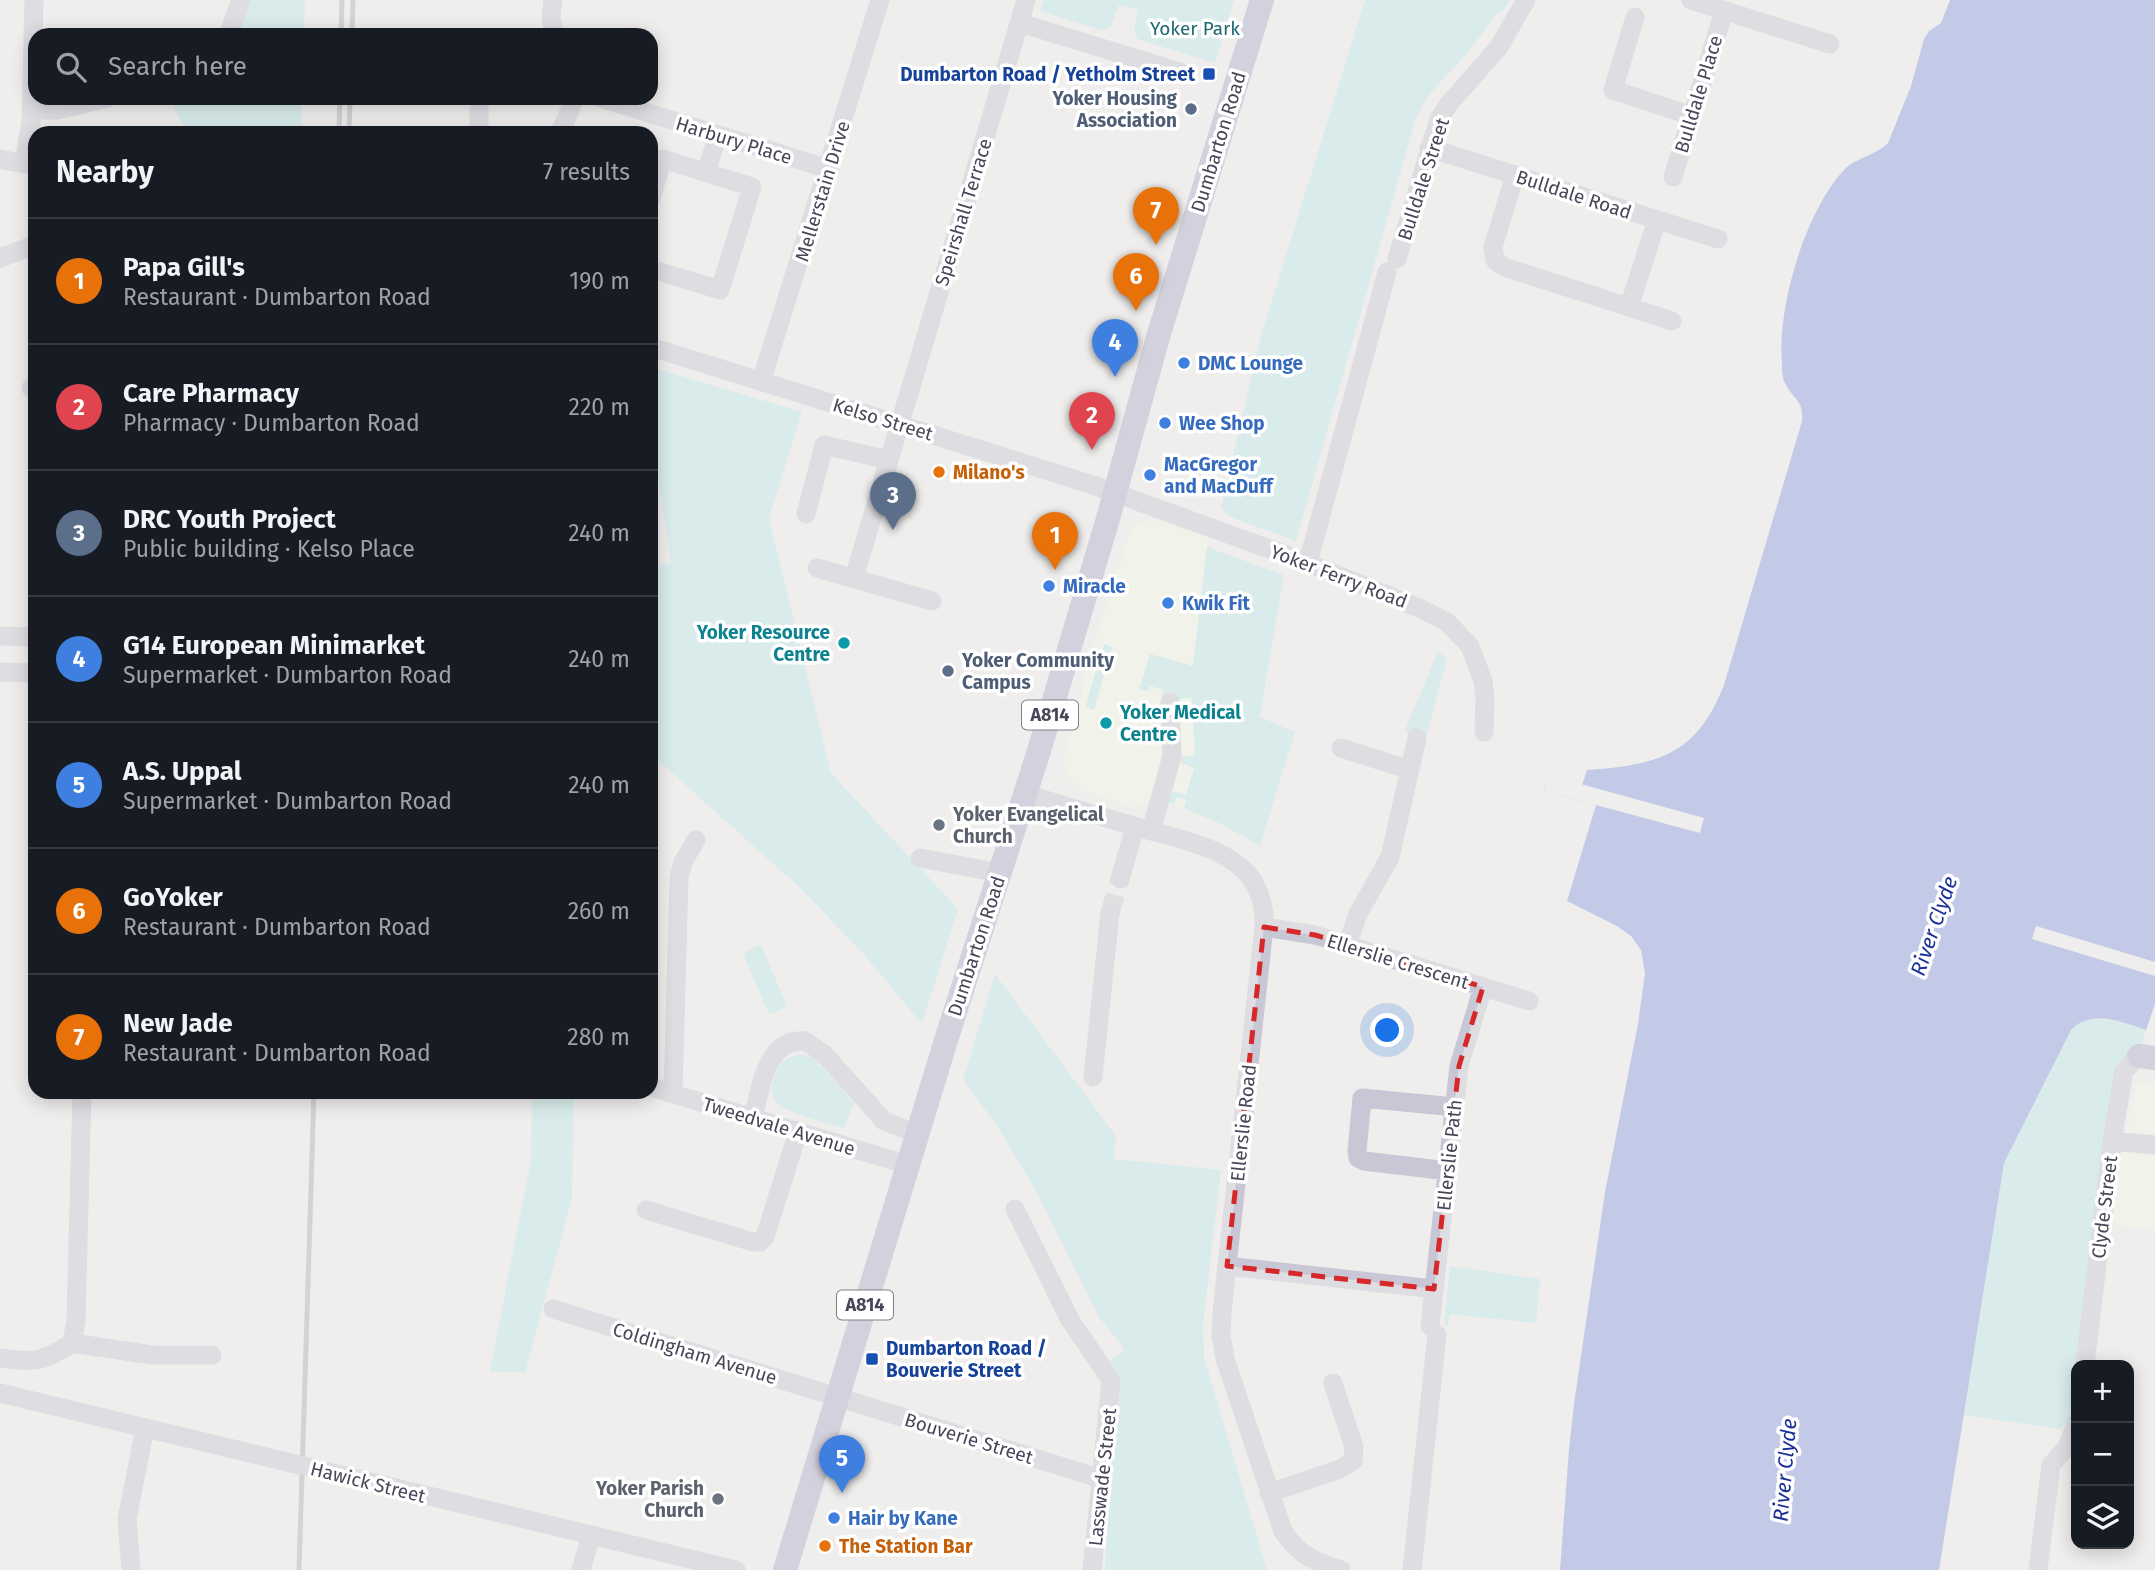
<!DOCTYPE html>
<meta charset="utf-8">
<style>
body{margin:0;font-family:"Fira Sans",sans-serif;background:#242831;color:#f1f3f6}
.controls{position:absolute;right:21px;bottom:21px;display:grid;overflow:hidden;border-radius:14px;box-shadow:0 4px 18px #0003}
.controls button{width:63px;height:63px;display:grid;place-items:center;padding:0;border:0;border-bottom:2px solid #363941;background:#171b24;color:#f1f3f6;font:35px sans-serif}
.you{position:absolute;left:1388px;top:1031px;width:24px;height:24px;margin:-18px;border:5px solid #fff;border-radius:50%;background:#1a73e8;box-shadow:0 0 0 10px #1a73e833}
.badge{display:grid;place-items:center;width:46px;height:46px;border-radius:50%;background:#a499e3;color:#fff;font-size:23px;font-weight:700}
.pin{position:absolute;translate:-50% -58px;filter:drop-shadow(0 2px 4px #0008)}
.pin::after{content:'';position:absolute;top:37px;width:24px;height:21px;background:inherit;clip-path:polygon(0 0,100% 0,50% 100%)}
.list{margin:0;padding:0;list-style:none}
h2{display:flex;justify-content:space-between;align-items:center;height:91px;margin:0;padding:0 28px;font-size:30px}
h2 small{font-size:23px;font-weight:400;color:#9ea1a6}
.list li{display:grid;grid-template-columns:46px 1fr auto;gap:21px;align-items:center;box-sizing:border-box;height:126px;padding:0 28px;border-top:2px solid #363941}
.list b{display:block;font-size:26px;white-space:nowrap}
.list p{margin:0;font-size:23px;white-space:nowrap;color:#9ea1a6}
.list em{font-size:23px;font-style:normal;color:#9ea1a6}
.icon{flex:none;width:38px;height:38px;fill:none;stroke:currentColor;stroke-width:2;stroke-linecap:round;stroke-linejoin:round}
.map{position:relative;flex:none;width:2155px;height:1570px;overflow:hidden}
.search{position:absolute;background:#171b24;box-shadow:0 4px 18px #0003;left:28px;top:28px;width:630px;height:77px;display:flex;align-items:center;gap:18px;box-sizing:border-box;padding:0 24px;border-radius:21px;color:#9ea1a6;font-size:26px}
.panel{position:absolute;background:#171b24;box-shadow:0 4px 18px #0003;left:28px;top:126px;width:630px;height:973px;border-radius:21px}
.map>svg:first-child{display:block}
</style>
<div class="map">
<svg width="2155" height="1570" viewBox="0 0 2155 1570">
<rect width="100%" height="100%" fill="#efeeec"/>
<path fill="#f3f9e6" d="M1152 519 1208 538 1193 660 1198 737 1188 810 1152 797 1141 806 1133 807 1082 790 1069 778 1064 767V759L1082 695 1084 680 1129 533 1137 524Z
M2136 1082 2155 1083V1230L2120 1225 2113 1217 2122 1151Z"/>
<path fill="#bee9e9" d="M250 0H305L304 35H239Z
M1044 0H1234L1215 63 1137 39 1134 28 1138 10 1119 5 1111 27 1101 30 1040 11Z
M1365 0H1510C1504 12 1499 11 1492 19 1484 30 1477 41 1469 51 1449 74 1427 91 1415 121L1296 541 1230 517 1221 508 1260 339Z
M174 98H302L301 133H186L171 100Z
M651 367 802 412 769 518 831 773 958 909 922 1024 860 950 798 886 651 754V567L671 563 651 429Z
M1207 547 1284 575 1260 717 1295 732 1260 846 1225 826 1184 808 1186 800 1177 797 1174 804 1168 803 1172 791 1186 795 1194 768 1181 763V757L1195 755 1192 698 1178 699 1177 695 1162 696 1163 690 1150 686 1148 691 1139 689 1150 654 1193 666Z
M1104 644 1112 647 1094 710 1085 707Z
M1438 651 1447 659 1426 738 1409 734 1405 730Z
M758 945 762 947 787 1006 773 1014 768 1012 743 954Z
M995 974 1116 1136 1114 1159 1221 1170 1203 1325 1204 1357 1267 1570H1105L1109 1486 1119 1404V1374L1110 1361 1125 1350 1099 1317 1037 1193 995 1123 963 1080Z
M2096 1019 2119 1021 2146 1030 2139 1056 2124 1072 2076 1365 2070 1419 2060 1429 1962 1415 2004 1163 2071 1030 2080 1021Z
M800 1054 814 1058 854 1103 844 1128C827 1122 776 1113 772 1095 770 1088 774 1080 776 1073 780 1061 787 1057 800 1054Z
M532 1092H574L572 1198 525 1373 490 1371 531 1159Z
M1450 1266 1540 1279 1536 1323 1450 1314 1448 1326 1444 1325Z"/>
<path fill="#8f9ee2" d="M1950 0H2155V1004L2146 1030C2122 1022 2091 1009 2071 1030L2004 1163 1939 1570H1560L1569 1449 1574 1404 1605 1192 1638 1024 1645 973 1641 950 1631 936 1617 926 1567 901 1596 805 1544 791 1548 775 1582 785 1587 770C1657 765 1696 756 1724 685L1802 421C1804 400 1793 400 1785 383 1782 377 1782 369 1782 362 1777 307 1805 213 1843 171 1856 157 1875 156 1888 143L1911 86 1924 39 1929 31 1941 23Z"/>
<path fill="#efeeec" d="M1548 775 1704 818 1700 833 1544 791Z
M2036 926 2155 962V976L2032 939Z"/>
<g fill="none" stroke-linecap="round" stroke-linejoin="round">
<path stroke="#ceccce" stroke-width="19" stroke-dasharray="19 10" stroke-linecap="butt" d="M1110 913 1120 879"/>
<path stroke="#c8c7d5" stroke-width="19" d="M553 0 551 17 554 35
M1691 0 1830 44
M1635 17 1613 90 1692 116
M1020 23 1180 72
M228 35 241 0
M600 98 829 169
M32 110H57L108 98
M479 133V98
M560 133 575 98
M1429 148 1718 239
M0 159 35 166
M24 164 31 121 34 0
M706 173 718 135
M1515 175 1493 247 1495 260 1504 267 1629 307 1657 220
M1673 177 1724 11
M651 198 663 159 752 187 720 290 651 269
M0 258 35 245
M1397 259 1439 119 1448 105 1499 47 1526 0
M1629 307 1672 321
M651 347 1090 484 1308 563 1419 608 1447 622 1470 646 1483 681 1485 699 1484 732
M761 382 880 0
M31 388 35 387
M806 514 824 445 889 460
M1308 563 1387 272
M817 568 932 601
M854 578 1026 0
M0 636 35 637
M0 672 35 673
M1341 748 1410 770
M1026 794C1062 805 1098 816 1134 826 1169 837 1215 844 1243 869 1259 884 1265 906 1264 927L1222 1312 1221 1335 1225 1359 1283 1531C1297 1554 1315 1562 1341 1570
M1151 831 1172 756 1170 702
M920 858 1000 873
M1120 879 1135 827
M1264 927 1315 935 1529 1001
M1347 945 1358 914 1390 857 1417 738
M1093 1077 1110 913
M651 1087 908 1165
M673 1094 679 878 683 862 696 840
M753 1118C761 1089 765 1038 805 1041L824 1054 884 1121 917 1134
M2112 1141 2155 1145
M1448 1171 1364 1161 1358 1158 1357 1151 1362 1098 1455 1107
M1015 1209 1070 1320 1111 1380 1092 1570
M646 1210 753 1242H760L765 1237 798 1132
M1227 1266 1434 1289
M553 1309 1102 1479
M1430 1326 1459 1066 1483 987
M72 1343 152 1355H212
M0 1358C34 1363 43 1362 72 1343L76 1320 82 1092
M2085 1365 2112 1141 2124 1071 2139 1056
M0 1393 291 1463
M350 1477 736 1570
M1269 1493 1340 1469 1353 1461 1354 1447 1333 1383
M131 1570 127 1519 145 1428
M581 1570 591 1536
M1412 1570 1437 1335
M2038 1570 2051 1465 2067 1447 2076 1424"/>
<path stroke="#b1aec9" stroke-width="24" d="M2139 1056 2155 1058
M785 1570 946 1040 1038 754 1107 522 1158 337 1262 0"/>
<path stroke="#b1afb6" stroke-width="5" d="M341 35 342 0
M352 35 353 0
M339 130 340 98
M349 133 350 98
M299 1570 314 1092"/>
<path stroke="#c8c7d5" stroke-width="19" d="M291 1463 350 1477"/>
</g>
<path d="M0 0H2155V1570H0ZM1264 927 1315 935 1483 987 1459 1066 1434 1289 1227 1266Z" fill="#efeeec" fill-opacity=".55" fill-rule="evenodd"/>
<path fill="none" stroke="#d62828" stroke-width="5" stroke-dasharray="14 9" stroke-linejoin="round" d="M1264 927 1315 935 1483 987 1459 1066 1434 1289 1227 1266Z"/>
<g fill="#1a4fb4" stroke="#fff" stroke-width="2.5">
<rect x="1202" y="67" width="14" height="14" rx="3.5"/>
<rect x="865" y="1352" width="14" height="14" rx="3.5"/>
</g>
<g fill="#5c6f8a" stroke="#fff" stroke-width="2.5">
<circle cx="1191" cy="109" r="7"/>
<circle cx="948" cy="671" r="7"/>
</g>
<g fill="#3f7fe0" stroke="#fff" stroke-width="2.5">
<circle cx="1184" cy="363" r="7"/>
<circle cx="1165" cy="423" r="7"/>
<circle cx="1150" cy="475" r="7"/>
<circle cx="1049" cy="586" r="7"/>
<circle cx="1168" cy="603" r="7"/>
<circle cx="834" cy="1518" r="7"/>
</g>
<g fill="#e8710a" stroke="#fff" stroke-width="2.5">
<circle cx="939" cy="472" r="7"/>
<circle cx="825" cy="1546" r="7"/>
</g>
<g fill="#0f9aa8" stroke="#fff" stroke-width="2.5">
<circle cx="844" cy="643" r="7"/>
<circle cx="1106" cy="723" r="7"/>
</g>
<g fill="#6b7280" stroke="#fff" stroke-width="2.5">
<circle cx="939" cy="825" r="7"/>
<circle cx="718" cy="1499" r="7"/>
</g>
<g text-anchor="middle" stroke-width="7" stroke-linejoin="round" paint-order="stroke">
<g fill="#fff" stroke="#7f7e8a" stroke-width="2">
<rect x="1022" y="700.5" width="56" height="29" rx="5"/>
<rect x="837" y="1290.5" width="56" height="29" rx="5"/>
</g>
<g font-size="18" font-weight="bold" fill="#484658">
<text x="1050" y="721">A814</text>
<text x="865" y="1311">A814</text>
</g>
<g font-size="19" fill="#1f6971" stroke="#fff">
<text x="1195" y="35">Yoker Park</text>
</g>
<g font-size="19" font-weight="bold" fill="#164399" stroke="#fff" text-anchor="end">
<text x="1195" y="81">Dumbarton Road / Yetholm Street</text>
<text x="886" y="1355" text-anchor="start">Dumbarton Road /<tspan x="886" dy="22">Bouverie Street</tspan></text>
</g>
<g font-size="19" fill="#484658" stroke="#fff">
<text transform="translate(1698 94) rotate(-73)" y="7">Bulldale Place</text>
<text transform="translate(734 140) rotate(17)" y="7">Harbury Place</text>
<text transform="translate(1218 142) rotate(-73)" y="7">Dumbarton Road</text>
<text transform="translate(1423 179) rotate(-72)" y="7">Bulldale Street</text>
<text transform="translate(822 191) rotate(-73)" y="7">Mellerstain Drive</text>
<text transform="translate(1574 194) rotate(18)" y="7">Bulldale Road</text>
<text transform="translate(963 212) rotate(-73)" y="7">Speirshall Terrace</text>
<text transform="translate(883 419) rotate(17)" y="7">Kelso Street</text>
<text transform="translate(1339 576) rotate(21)" y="7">Yoker Ferry Road</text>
<text transform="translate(976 946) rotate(-72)" y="7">Dumbarton Road</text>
<text transform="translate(1398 961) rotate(17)" y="7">Ellerslie Crescent</text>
<text transform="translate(1243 1123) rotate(-84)" y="7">Ellerslie Road</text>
<text transform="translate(779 1126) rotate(17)" y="7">Tweedvale Avenue</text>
<text transform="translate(1449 1155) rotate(-84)" y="7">Ellerslie Path</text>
<text transform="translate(2104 1207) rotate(-83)" y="7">Clyde Street</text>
<text transform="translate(695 1353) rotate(17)" y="7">Coldingham Avenue</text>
<text transform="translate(969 1438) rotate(17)" y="7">Bouverie Street</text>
<text transform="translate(1102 1477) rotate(-84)" y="7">Lasswade Street</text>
<text transform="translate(368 1482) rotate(14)" y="7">Hawick Street</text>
</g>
<g font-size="19" font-weight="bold" fill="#4e5e75" stroke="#fff" text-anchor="end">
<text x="1177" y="105">Yoker Housing<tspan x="1177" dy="22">Association</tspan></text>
<text x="962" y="667" text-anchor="start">Yoker Community<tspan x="962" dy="22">Campus</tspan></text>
</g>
<g font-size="19" font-weight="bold" fill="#366cbe" stroke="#fff" text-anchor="start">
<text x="1198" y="370">DMC Lounge</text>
<text x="1179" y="430">Wee Shop</text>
<text x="1164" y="471">MacGregor<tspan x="1164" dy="22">and MacDuff</tspan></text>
<text x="1063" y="593">Miracle</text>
<text x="1182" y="610">Kwik Fit</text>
<text x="848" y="1525">Hair by Kane</text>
</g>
<g font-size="19" font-weight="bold" fill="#c56008" stroke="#fff" text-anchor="start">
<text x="953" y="479">Milano's</text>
<text x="839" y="1553">The Station Bar</text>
</g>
<g font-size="19" font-weight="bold" fill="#0d838f" stroke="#fff" text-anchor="end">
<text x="830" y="639">Yoker Resource<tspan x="830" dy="22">Centre</tspan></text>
<text x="1120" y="719" text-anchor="start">Yoker Medical<tspan x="1120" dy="22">Centre</tspan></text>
</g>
<g font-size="19" font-weight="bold" fill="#5b616d" stroke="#fff" text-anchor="start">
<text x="953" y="821">Yoker Evangelical<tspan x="953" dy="22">Church</tspan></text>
<text x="704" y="1495" text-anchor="end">Yoker Parish<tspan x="704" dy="22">Church</tspan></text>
</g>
<g font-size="21" font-style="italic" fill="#193198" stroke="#fff">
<text transform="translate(1934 926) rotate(-71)" y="7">River Clyde</text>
<text transform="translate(1785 1470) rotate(-85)" y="7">River Clyde</text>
</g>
</g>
</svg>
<div class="controls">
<button>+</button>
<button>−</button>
<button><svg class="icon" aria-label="layers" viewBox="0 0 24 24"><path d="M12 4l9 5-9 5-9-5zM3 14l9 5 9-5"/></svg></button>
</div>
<div class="you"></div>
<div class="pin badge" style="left:1055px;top:570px;background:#e8710a">1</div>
<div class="pin badge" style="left:1092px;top:450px;background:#e0444e">2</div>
<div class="pin badge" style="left:893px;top:530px;background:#5c6f8a">3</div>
<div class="pin badge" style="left:1115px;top:377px;background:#3f7fe0">4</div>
<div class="pin badge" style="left:842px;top:1493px;background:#3f7fe0">5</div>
<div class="pin badge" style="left:1136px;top:311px;background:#e8710a">6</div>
<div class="pin badge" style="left:1156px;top:245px;background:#e8710a">7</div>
<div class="search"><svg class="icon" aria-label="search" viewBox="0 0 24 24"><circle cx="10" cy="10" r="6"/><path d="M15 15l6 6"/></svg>Search here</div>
<section class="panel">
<h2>Nearby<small>7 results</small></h2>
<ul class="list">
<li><span class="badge" style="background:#e8710a">1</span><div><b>Papa Gill's</b><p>Restaurant · Dumbarton Road</p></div><em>190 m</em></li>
<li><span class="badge" style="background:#e0444e">2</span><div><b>Care Pharmacy</b><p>Pharmacy · Dumbarton Road</p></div><em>220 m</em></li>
<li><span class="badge" style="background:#5c6f8a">3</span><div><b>DRC Youth Project</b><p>Public building · Kelso Place</p></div><em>240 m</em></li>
<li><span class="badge" style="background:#3f7fe0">4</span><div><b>G14 European Minimarket</b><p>Supermarket · Dumbarton Road</p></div><em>240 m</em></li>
<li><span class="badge" style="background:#3f7fe0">5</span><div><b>A.S. Uppal</b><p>Supermarket · Dumbarton Road</p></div><em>240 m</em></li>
<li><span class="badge" style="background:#e8710a">6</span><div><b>GoYoker</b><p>Restaurant · Dumbarton Road</p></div><em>260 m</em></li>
<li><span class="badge" style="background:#e8710a">7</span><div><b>New Jade</b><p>Restaurant · Dumbarton Road</p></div><em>280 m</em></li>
</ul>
</section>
</div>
